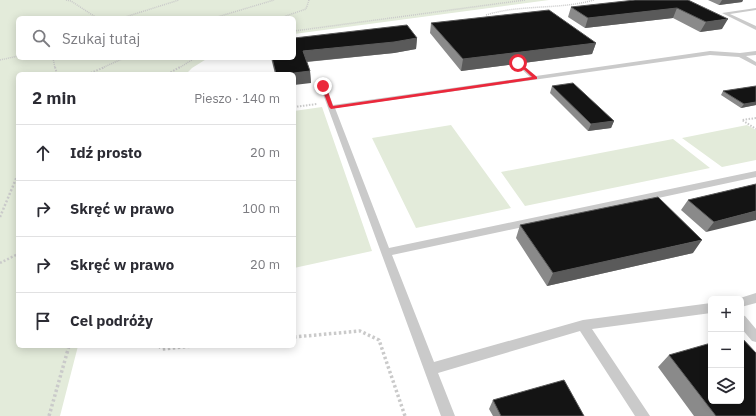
<!DOCTYPE html>
<html lang="pl">
<meta charset="utf-8">
<style>
body{margin:0;font-family:"IBM Plex Sans",sans-serif;background:#f2f2f3;color:#2b2b33}
.controls{position:absolute;right:12px;bottom:12px;display:grid;overflow:hidden;border-radius:6px;box-shadow:0 2px 10px #0003}
.controls button{width:36px;height:36px;display:grid;place-items:center;padding:0;border:0;border-bottom:1px solid #e1e1e2;background:#fff;color:#2b2b33;font:20px sans-serif}
.stop{position:absolute;width:12px;height:12px;margin:-9px;border:3px solid #eb283b;border-radius:50%;background:#fff}
.stop.end{background:#eb283b;border-color:#fff;box-shadow:0 1px 4px #0008}
.list{margin:0;padding:0;list-style:none}
h2{display:flex;justify-content:space-between;align-items:center;height:52px;margin:0;padding:0 16px;font-size:17px}
h2 small{font-size:13px;font-weight:400;color:#7c7c81}
.list li{display:grid;grid-template-columns:26px 1fr auto;gap:12px;align-items:center;box-sizing:border-box;height:56px;padding:0 16px;border-top:1px solid #e1e1e2}
.list b{display:block;font-size:15px;white-space:nowrap}
.list em{font-size:13px;font-style:normal;color:#7c7c81}
.icon{flex:none;width:22px;height:22px;fill:none;stroke:currentColor;stroke-width:2;stroke-linecap:round;stroke-linejoin:round}
.map{position:relative;flex:none;width:756px;height:416px;overflow:hidden}
.search{position:absolute;background:#fff;box-shadow:0 2px 10px #0003;left:16px;top:16px;width:280px;height:44px;display:flex;align-items:center;gap:10px;box-sizing:border-box;padding:0 14px;border-radius:6px;color:#7c7c81;font-size:15px}
.panel{position:absolute;background:#fff;box-shadow:0 2px 10px #0003;left:16px;top:72px;width:280px;height:276px;border-radius:6px}
.map>svg:first-child{display:block}
</style>
<div class="map">
<svg width="756" height="416" viewBox="0 0 756 416">
<rect width="100%" height="100%" fill="#fff"/>
<path fill="#e3ebda" d="M0 0H549L294 34V18H18V58H208L192 68 186 74H18V346H78L60 416H0Z
M322 107 372 251 294 268V111Z
M451 125 511 208 416 228 372 138Z
M747 125 756 130V160L722 167 682 138Z
M673 139 710 168 525 206 501 172Z"/>
<g fill="none" stroke-linecap="round" stroke-linejoin="round">
<path stroke="#cacaca" stroke-width="1.5" stroke-dasharray="1 1" stroke-linecap="butt" d="M66 0 71 1 97 18
M486 15C521 4 559 10 594 0
M122 18 179 0
M214 18 274 0
M280 18 306 9 309 0
M294 31 525 0
M53 58 55 68
M0 60 18 56
M102 68 124 58
M179 68 195 58"/>
<path stroke="#cacaca" stroke-width="2" stroke-dasharray="1.5 1.5" stroke-linecap="butt" d="M55 67 57 74
M88 74 105 67
M168 74 180 67
M294 107 317 104
M756 118 742 120 756 129"/>
<path stroke="#cacaca" stroke-width="2.5" stroke-dasharray="2 2" stroke-linecap="butt" d="M0 217 18 174
M0 263 18 254"/>
<path stroke="#cacaca" stroke-width="3.5" stroke-dasharray="2.5 2.5" stroke-linecap="butt" d="M294 337 360 331 379 340 405 416
M159 346 162 349 192 346
M49 416 69 346"/>
<path fill="#cacaca" fill-rule="evenodd" d="M756 8V10L730 14 756 26V30L722 13Z
M710 51 740 53 756 51V55L746 56 756 62V66L739 57 710 55 335 108 389 248 756 171V177L392 255 434 362 583 320 711 303V313L592 329 650 416H635L580 331 438 373 455 416H441L320 86 321 85 326 86 333 105 530 77 516 64V62L518 61 536 76Z
M756 293V303L741 307V299H737Z
M741 315 745 316 756 329V342L752 341 741 328Z"/>
</g>
<path fill="#8a8a8a" d="M688 0 722 29 700 32 673 18 585 28 568 17 571 7Z
M708 0H743L742 2 719 5Z
M431 23 596 43 592 54 461 71 430 33Z
M417 38 416 49 394 53 307 62 310 71 311 83 294 74H275L271 58H294Z
M552 86 614 121 611 128 588 131 550 93Z
M756 86V105L741 108 721 95 723 91Z
M756 184 706 232 681 210 688 200Z
M520 225 693 253 547 286 516 238Z
M669 355 756 416H694L658 367Z
M493 400 584 416H493L489 409Z"/>
<path fill="#5a5a5a" d="M722 0H743L742 2 719 5Z
M677 8 673 18 585 28 588 18Z
M728 19 722 29 700 32 706 22Z
M417 38 416 49 394 53 304 62 303 51Z
M596 43 592 54 461 71 463 59Z
M310 71 311 83 294 85V74H286Z
M756 102V105L741 108 744 104Z
M614 121 611 128 588 131 591 124Z
M756 211V220L706 232 714 222Z
M702 240 693 253 547 286 553 273Z"/>
<path fill="#141414" stroke="#5a5a5a" d="M635 0H688L728 19 706 22 677 8 588 18 571 7Z
M549 10 596 43 463 59 431 23Z
M407 25 417 38 394 42 303 51 310 71 286 74H276L272 58H294V38Z
M573 83 614 121 591 124 552 86Z
M756 86V102L744 104 723 91Z
M756 184V211L714 222 688 200Z
M658 197 702 240 553 273 520 225Z
M741 337 756 353V416H716L669 355 711 343V401H741Z
M564 380 584 416H501L493 400Z"/>
<path fill="#eb283b" d="M516 62H519L537 77V79L331 109 329 107 321 86H326L333 106 532 77Z"/>
</svg>
<div class="controls">
<button>+</button>
<button>−</button>
<button><svg class="icon" aria-label="layers" viewBox="0 0 24 24"><path d="M12 4l9 5-9 5-9-5zM3 14l9 5 9-5"/></svg></button>
</div>
<div class="stop" style="left:518px;top:63px"></div>
<div class="stop end" style="left:323px;top:86px"></div>
<div class="search"><svg class="icon" aria-label="search" viewBox="0 0 24 24"><circle cx="10" cy="10" r="6"/><path d="M15 15l6 6"/></svg>Szukaj tutaj</div>
<section class="panel">
<h2>2 min<small>Pieszo · 140 m</small></h2>
<ul class="list">
<li><svg class="icon" aria-label="ahead" viewBox="0 0 24 24"><path d="M12 20V5M6 11l6-6 6 6"/></svg><div><b>Idź prosto</b></div><em>20 m</em></li>
<li><svg class="icon" aria-label="right" viewBox="0 0 24 24"><path d="M7 20v-9h11M14 6l5 5-5 5"/></svg><div><b>Skręć w prawo</b></div><em>100 m</em></li>
<li><svg class="icon" aria-label="right" viewBox="0 0 24 24"><path d="M7 20v-9h11M14 6l5 5-5 5"/></svg><div><b>Skręć w prawo</b></div><em>20 m</em></li>
<li><svg class="icon" aria-label="arrive" viewBox="0 0 24 24"><path d="M6 21V4h12l-3 4 3 4H6"/></svg><div><b>Cel podróży</b></div></li>
</ul>
</section>
</div>
